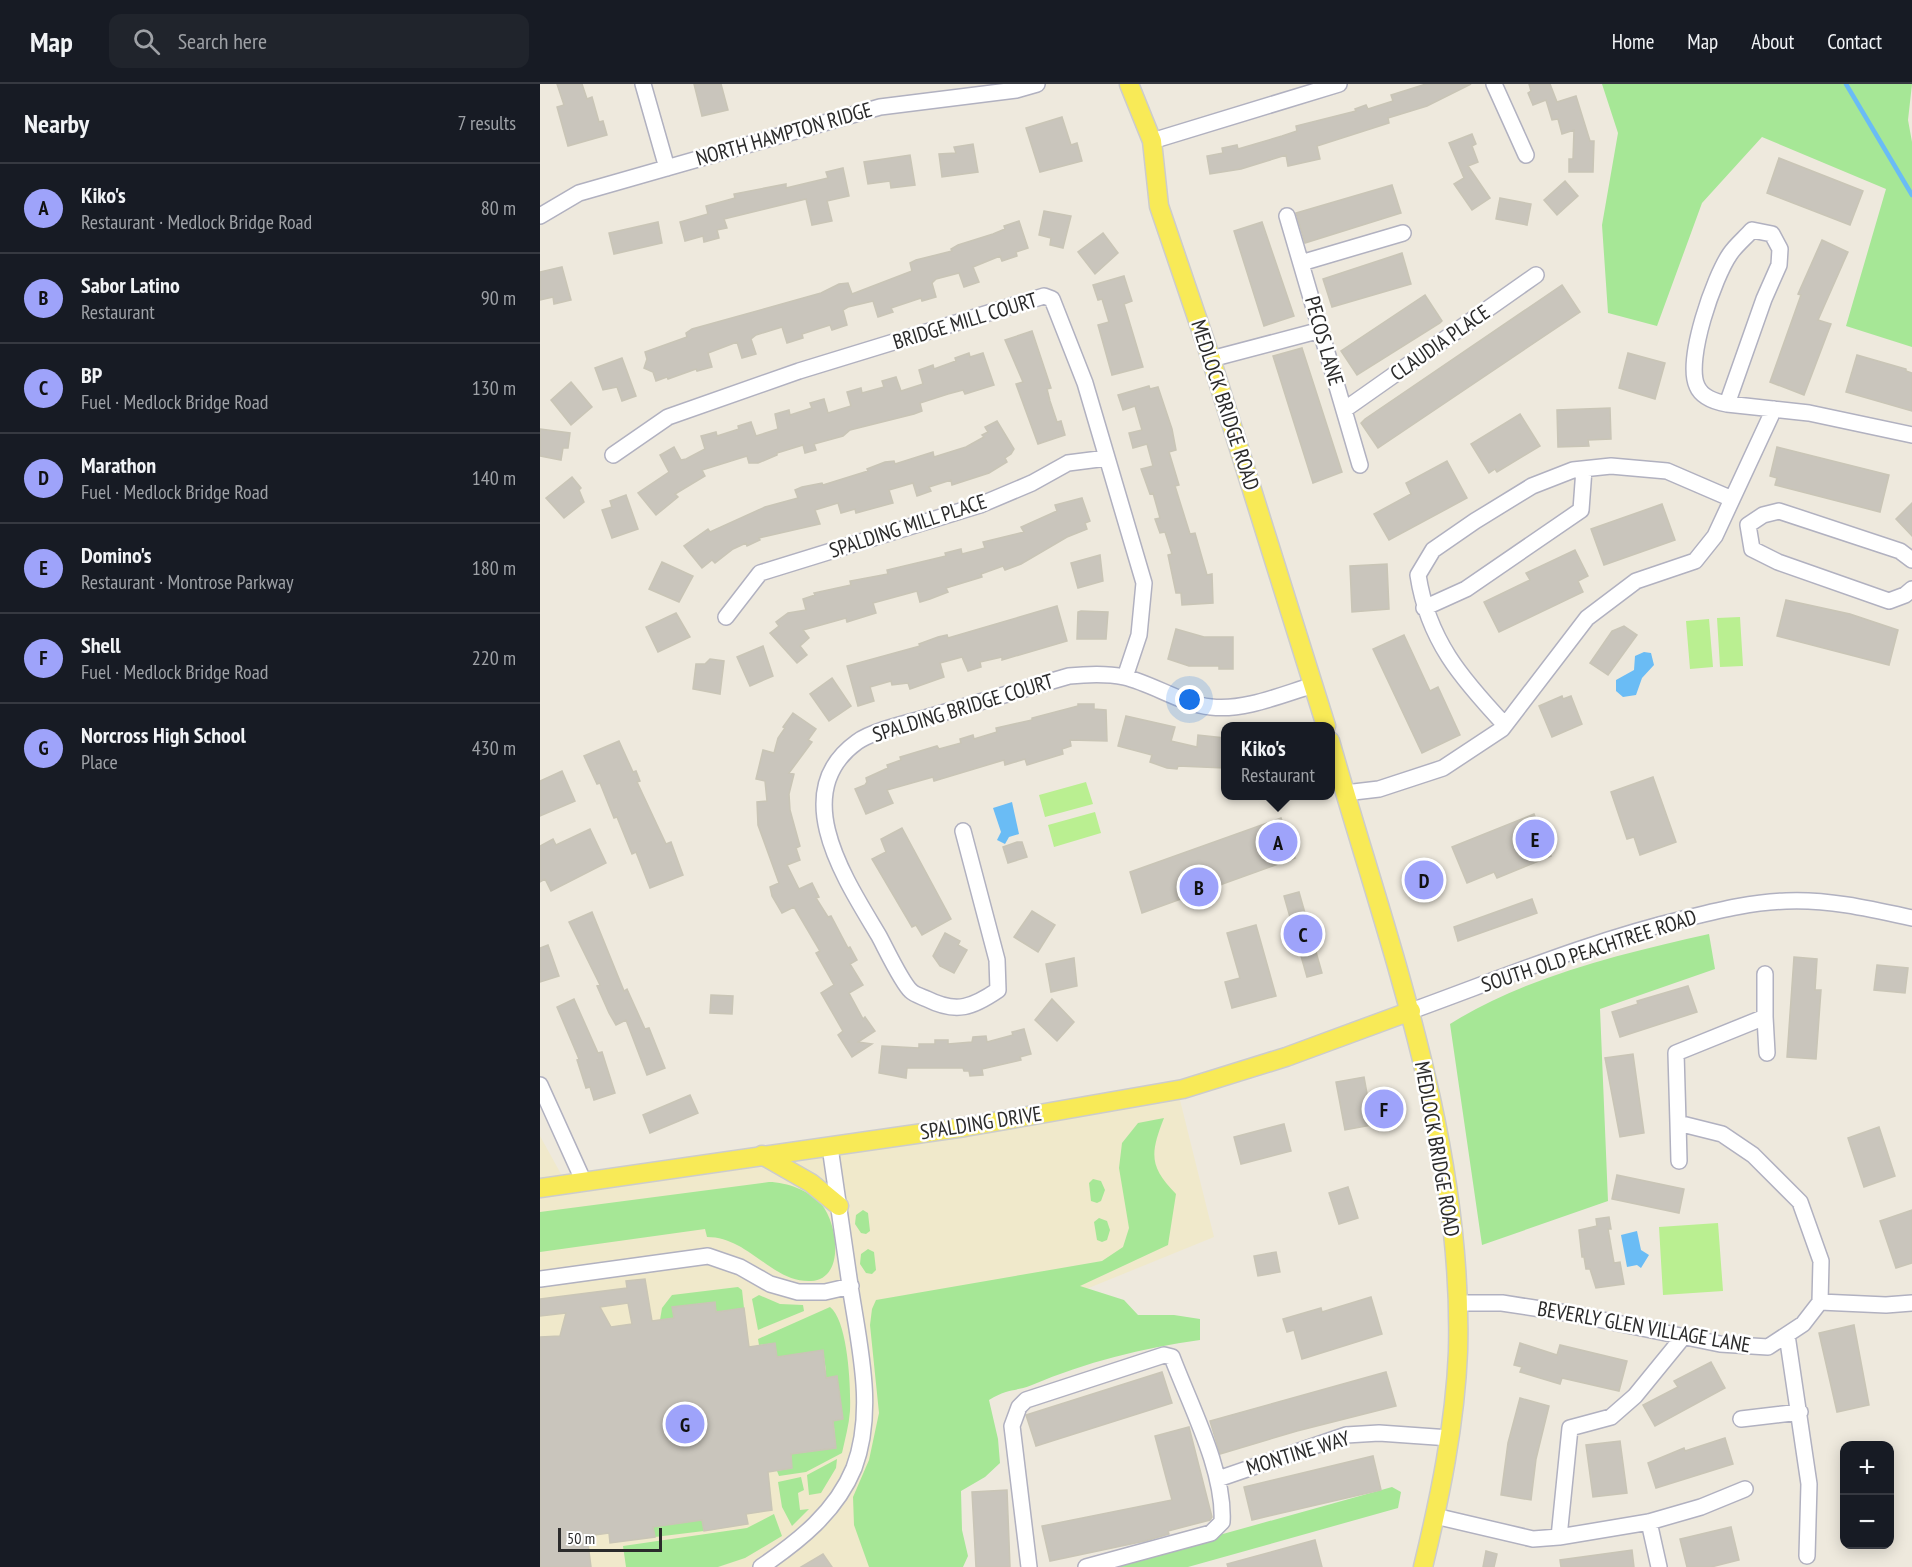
<!DOCTYPE html>
<meta charset="utf-8">
<style>
body{margin:0;font-family:"PT Sans Narrow",sans-serif;background:#20242c;color:#f1f3f6}
.controls{position:absolute;right:18px;bottom:18px;display:grid;overflow:hidden;border-radius:12px;box-shadow:0 3px 15px #0003}
.controls button{width:54px;height:54px;display:grid;place-items:center;padding:0;border:0;border-bottom:2px solid #363941;background:#171b24;color:#f1f3f6;font:30px sans-serif}
.scale{position:absolute;left:18px;bottom:15px;width:104px;box-sizing:border-box;padding-left:6px;border:3px solid #2b2b2b;border-top:0;font-size:16px;line-height:21px;white-space:nowrap;color:#2b2b2b;-webkit-text-stroke:4px #fff;paint-order:stroke}
.you{position:absolute;left:650px;top:616px;width:21px;height:21px;margin:-15px;border:4px solid #fff;border-radius:50%;background:#1a73e8;box-shadow:0 0 0 9px #1a73e833}
.badge{display:grid;place-items:center;width:39px;height:39px;border-radius:50%;background:#9ea3fa;color:#111;font-size:20px;font-weight:700}
.pin{position:absolute;translate:-50% -50%;border:3px solid #fff;box-shadow:0 2px 6px #0006}
.popup{position:absolute;left:681px;top:638px;width:114px;height:78px;box-sizing:border-box;display:grid;place-content:center;border-radius:12px;background:#171b24;filter:drop-shadow(0 2px 4px #0005);font-size:20px;white-space:nowrap;color:#9ea1a6}
.popup b{font-size:22px;color:#f1f3f6}
.popup::after{content:'';position:absolute;left:50%;top:100%;margin-left:-12px;border:12px solid transparent;border-top-color:#171b24}
.list{margin:0;padding:0;list-style:none}
h2{display:flex;justify-content:space-between;align-items:center;height:78px;margin:0;padding:0 24px;font-size:26px}
h2 small{font-size:20px;font-weight:400;color:#9ea1a6}
.list li{display:grid;grid-template-columns:39px 1fr auto;gap:18px;align-items:center;box-sizing:border-box;height:90px;padding:0 24px;border-top:2px solid #363941}
.list b{display:block;font-size:22px;white-space:nowrap}
.list p{margin:0;font-size:20px;white-space:nowrap;color:#9ea1a6}
.list em{font-size:20px;font-style:normal;color:#9ea1a6}
.icon{flex:none;width:33px;height:33px;fill:none;stroke:currentColor;stroke-width:2;stroke-linecap:round;stroke-linejoin:round}
.map{position:relative;flex:none;width:1372px;height:1483px;overflow:hidden}
header{display:flex;align-items:center;gap:36px;box-sizing:border-box;height:84px;padding:0 30px;background:#171b24;border-bottom:2px solid #363941}
header strong{font-size:28px}
nav{display:flex;gap:33px;margin-inline-start:auto;font-size:21px}
.search{width:420px;height:54px;background:#20242c;display:flex;align-items:center;gap:15px;box-sizing:border-box;padding:0 21px;border-radius:12px;color:#9ea1a6;font-size:22px}
main{display:flex}
aside{flex:1;background:#171b24}
.map>svg:first-child{display:block}
</style>
<header>
<strong>Map</strong>
<div class="search"><svg class="icon" aria-label="search" viewBox="0 0 24 24"><circle cx="10" cy="10" r="6"/><path d="M15 15l6 6"/></svg>Search here</div>
<nav><a>Home</a><a>Map</a><a>About</a><a>Contact</a></nav>
</header>
<main>
<aside>
<h2>Nearby<small>7 results</small></h2>
<ul class="list">
<li><span class="badge">A</span><div><b>Kiko's</b><p>Restaurant · Medlock Bridge Road</p></div><em>80 m</em></li>
<li><span class="badge">B</span><div><b>Sabor Latino</b><p>Restaurant</p></div><em>90 m</em></li>
<li><span class="badge">C</span><div><b>BP</b><p>Fuel · Medlock Bridge Road</p></div><em>130 m</em></li>
<li><span class="badge">D</span><div><b>Marathon</b><p>Fuel · Medlock Bridge Road</p></div><em>140 m</em></li>
<li><span class="badge">E</span><div><b>Domino's</b><p>Restaurant · Montrose Parkway</p></div><em>180 m</em></li>
<li><span class="badge">F</span><div><b>Shell</b><p>Fuel · Medlock Bridge Road</p></div><em>220 m</em></li>
<li><span class="badge">G</span><div><b>Norcross High School</b><p>Place</p></div><em>430 m</em></li>
</ul>
</aside>
<div class="map">
<svg width="1372" height="1483" viewBox="0 0 1372 1483">
<rect width="100%" height="100%" fill="#eee9dd"/>
<path fill="#f0e9cb" d="M638 1008 674 1153 475 1234 368 1483H0V1052L26 1099Z"/>
<path fill="#a6e796" d="M1062 0H1372L1368 36 1372 58V263L1306 242 1346 105 1222 53 1162 119 1117 242 1068 229 1062 141 1078 49Z
M1169 850 1175 885 1060 925 1068 1117 942 1161 910 940C984 893 1084 869 1169 850Z
M624 1034C610 1070 609 1082 636 1110L628 1161 540 1202 584 1216 598 1231H634L660 1235V1256C602 1264 546 1278 492 1301 474 1308 468 1304 449 1316L458 1355 460 1379 445 1393 421 1407 422 1446 428 1472 423 1483H329L314 1441 313 1413 329 1376 339 1329 330 1241 332 1225 336 1216 562 1177 583 1163 589 1144 579 1084 582 1059 598 1039Z
M553 1095 561 1097 565 1106 561 1117 557 1119 551 1117 549 1099Z
M229 1098C247 1098 270 1107 282 1121 297 1139 306 1195 271 1197 232 1199 209 1153 167 1153L165 1145 0 1168V1128Z
M323 1126 328 1129 330 1147 326 1150 321 1149 315 1140 316 1131Z
M559 1134 567 1137 570 1146 567 1156 562 1158 557 1156 554 1138Z
M328 1165 334 1168 336 1186 332 1190 326 1189 320 1180 321 1170Z
M198 1203 202 1206 204 1224 183 1227 177 1233 175 1218 133 1223 135 1239 120 1236 122 1224 132 1211Z
M219 1211 240 1220 263 1221 264 1227 218 1246 212 1215Z
M290 1223C308 1237 311 1303 310 1327 309 1341 305 1355 302 1369L266 1388 239 1392 237 1387 252 1384 251 1370 296 1364 294 1344 289 1337 303 1335 282 1295V1288L286 1287 283 1267 237 1273 235 1259 219 1261 218 1255Z
M297 1375 296 1384 281 1409 269 1411 267 1391Z
M261 1393 264 1406 258 1409 260 1426 269 1425 252 1442 242 1423 238 1398Z
M852 1403 861 1408 858 1424 648 1483H564Z
M234 1430 242 1452 205 1474 178 1483H86L83 1462 207 1444Z
M162 1436 164 1447 115 1453 113 1443Z"/>
<path fill="#baef91" d="M1200 533 1203 582 1180 583 1177 534Z
M1169 535 1173 583 1150 585 1146 537Z
M546 698 553 720 505 733 499 711Z
M555 728 561 749 514 763 508 741Z
M1178 1139 1183 1207 1123 1211 1119 1143Z"/>
<path fill="#6abcf5" d="M1104 568 1111 569 1114 581 1102 594 1096 611 1083 613 1076 607V596L1094 586 1095 572Z
M472 718 479 750 469 753 465 760 457 756 461 748 453 724Z
M1097 1147 1101 1166 1109 1171 1101 1184 1097 1181 1087 1183 1081 1151Z"/>
<g fill="none" stroke-linecap="round" stroke-linejoin="round">
<path stroke="#6abcf5" stroke-width="4.5" d="M1306 0 1372 111"/>
</g>
<path fill="#c9c5bc" stroke="#c9c5b6" stroke-width="1.5" fill-rule="evenodd" d="M17 0H42L47 15 52 13 59 38 63 37 67 51 28 62 17 23 24 21Z
M154 0H181L188 26 162 32Z
M886 0H931L887 22 848 34 849 39 777 62 780 75 748 82 746 71 701 85 670 90 667 72 683 69 682 64 697 61 698 65 742 52 757 47 756 42 816 27 815 25 826 21 828 25 853 17 851 11Z
M989 0H1010L1017 18 1036 12 1050 57H1054L1053 88H1029V75H1033L1034 46 1022 50 1018 35 1012 36 1006 16 993 21 988 9 991 7Z
M522 33 531 61 537 59 542 77 500 88 486 44Z
M932 50 936 60 932 62 938 78 928 82 950 114 932 126 914 100 924 94 909 59Z
M433 60 438 88 402 93 399 70 416 69 414 63Z
M370 71 375 101 351 104 350 97 328 100 324 78Z
M1239 74 1323 107 1310 141 1227 109Z
M303 84 309 112 287 117 292 137 272 141 266 115 184 135 187 144 177 146 179 154 164 158 163 152 145 157 140 138 168 130 166 122 195 114 194 110 246 100V104L288 94 286 88Z
M1025 97 1038 112 1017 131 1004 116Z
M852 101 861 129 765 159 756 129Z
M960 114 991 120 987 141 956 135Z
M504 127 531 132 523 164 510 161 511 154 499 151Z
M479 137 488 164 476 168 477 172 462 177 460 172 433 183 439 198 424 203 419 189 396 195 392 199 396 213 382 217 381 214 351 224 353 228 338 233 333 217 308 223 303 226 307 241 292 246 290 241 262 250 263 254 247 259 242 243 216 251 211 255 216 270 202 274 197 258 168 269 172 283 157 287 156 285 128 295 127 293 116 297 113 288 104 284 107 275 105 268 147 253 146 249 152 245 281 209 299 200 308 199 312 210 372 187 370 179 376 176 412 167 411 165 418 161 453 150 465 145 464 142Z
M118 138 122 159 74 170 69 149Z
M722 138 754 232 724 242 694 147Z
M563 149 578 169 555 190 538 168Z
M1282 156 1308 168 1278 236 1291 240 1264 311 1230 298 1261 211 1258 210Z
M862 169 871 200 792 223 783 195Z
M22 183 31 216 14 220 13 213 0 216V188Z
M584 192 592 217 584 220 603 283 572 291 558 241 569 238 562 215 558 216 553 201Z
M1022 201 1040 228 838 364 821 339 825 335Z
M885 211 902 237 900 239 817 291 801 267Z
M492 247 511 304 507 305 510 317 517 338 521 337 525 351 498 360 476 300 483 298 465 256Z
M762 264 802 388 773 399 733 272Z
M429 269 430 273 443 269 454 301 425 310 423 306 408 310 380 319 382 327 374 330 310 346 303 352 274 360 276 366 265 369 263 361 237 369V371L218 379H209L207 372 162 386 165 392 135 410 138 413 116 431 98 409 129 388 120 371 134 363 141 376 146 375 165 365 161 352 176 348 177 352 199 345 198 342 211 338 216 352 238 345 235 330 249 326 250 331 272 324 270 319 284 315 288 329 311 322 307 308 321 304 322 309 344 303 342 297 356 293 361 307 383 300 379 286 393 281 394 285 416 277 415 274Z
M1088 269 1125 279 1115 315 1079 304Z
M1317 271 1366 285V287L1372 289V327L1306 308Z
M82 274 96 312 82 317 77 303 63 306 55 284Z
M31 298 52 323 31 341 11 316Z
M609 302 610 305 618 303 632 345 636 366 629 368 639 401 635 402 650 450 655 449 667 491 672 490 673 519 642 521 641 509H636L628 471 632 470 625 448 620 449 615 435 620 434 613 409 610 410 601 385 613 382 607 360 593 364 589 349 602 346 595 322 583 326 578 311Z
M1070 324 1071 355 1048 356 1049 362 1018 363 1017 326Z
M980 330 1000 362 957 388 955 385 949 389 931 360Z
M457 337 474 365 471 370 465 374 467 378 449 389 412 401 411 396 389 403 391 407 377 412 373 399 349 406 353 419 316 429 315 425 301 429 298 419 275 426 280 440 219 454 220 456 207 462 206 459 193 465 175 479 172 476 162 484 144 462 168 445 170 448 225 423 258 414 255 406 262 403 282 399 283 401 328 387 327 385 345 378 354 377 355 380 393 368 394 373 426 363 444 353 442 351 448 348 445 343Z
M0 345 30 349 28 364H23L21 376 0 372Z
M1237 363 1349 391 1340 428 1235 401 1237 394 1230 392Z
M907 377 927 414 849 456 834 430 871 410 866 399Z
M32 393 41 404 39 406 44 418 24 434 6 414Z
M86 411 98 445 72 454 62 426 72 423 70 417Z
M542 414 550 437 545 439 547 445 527 453 481 480 465 486 463 482 441 490 442 493 406 504 408 508 390 515 380 518 377 507 333 519 336 529 307 538 306 534 263 546 269 554 260 562 267 571 257 579 230 549 239 542 236 538 248 529 266 526 263 515 275 511 274 509 311 501 310 497 348 490 347 486 406 472 405 469 421 465 422 470 445 464 443 458 484 448 481 443 517 427 515 421Z
M1372 419V452L1356 435Z
M1122 420 1135 456 1064 481 1051 445Z
M1035 466 1048 492 1038 497 1043 508 959 548 944 518 990 496 986 489Z
M560 471 563 497 538 504 531 479Z
M122 478 153 492 139 518 109 505Z
M847 480 849 525 812 528 810 482Z
M1246 516 1310 530 1358 546 1349 581 1237 552Z
M517 522 527 557 462 576V573L440 578 441 583 428 587 422 573 400 579 404 593 370 605 368 599 352 601 351 597 330 603 334 617 318 622 307 582 380 562 379 560 398 553 407 551 408 554Z
M541 527 568 528 566 555H537L538 528Z
M136 529 150 553 118 568 106 543Z
M1084 542 1097 551 1068 591 1050 579 1072 547Z
M636 545 664 553H693V585H679V582H649L628 575Z
M864 551 890 607 898 603 920 651 882 669 833 565Z
M223 562 233 592 210 602 197 573Z
M170 575 184 577 180 610 153 605 156 580H165Z
M292 594 311 622 289 637 270 610Z
M1022 612 1023 615 1031 612 1042 640 1012 653 999 622Z
M538 620H554V625L566 626 567 657 530 656 531 662 522 665 523 670 487 681 485 675 465 681 464 676 394 697 393 693 347 706 353 719 326 730 315 705 325 701 327 698 326 694 348 684 347 681 361 676 360 673 397 662 399 665 421 659 420 655 433 651 434 655 457 648 456 644 492 636V634L538 622Z
M253 629 276 645 268 656 272 658 249 689 254 690 249 710 250 726 260 762 256 764 260 776 247 781 259 805 272 799 279 813 276 814 288 833 291 832 308 864 310 863 317 876 310 880 323 901 309 909 323 935 325 933 335 947 318 958 332 960 312 973 298 951 303 947 281 909 294 901 276 869 280 867 254 823 242 829 232 812 230 803 239 799 218 741 217 718 227 717 225 697 216 695 223 666 234 669 238 654 245 644 243 643Z
M586 632 635 643 631 657 657 663 658 651 685 654 684 684 638 682 637 685 627 684 610 678 612 671 578 662Z
M79 657 93 688 96 687 100 697 97 698 126 760 131 758 143 791 110 804 96 768 92 770 77 733 74 734 60 699 57 700 44 672Z
M22 687 35 717 0 732V697Z
M1113 693 1136 758 1100 771 1094 753 1087 755 1071 708Z
M994 730 1011 772 957 794 954 788 927 799 912 763Z
M741 734 755 774 602 829 590 788Z
M362 744 411 835 382 851 376 841 372 843 332 775 346 768 341 755Z
M50 745 66 779 11 807 5 795 0 798V762L13 755 16 761Z
M477 758H482L487 773 468 779 463 763Z
M759 808 782 889 767 893 744 812Z
M992 815 997 829 918 857 914 843Z
M492 827 515 841 498 868 474 853Z
M52 828 84 907 87 905 105 945 109 944 125 984 107 991 86 936 76 941 69 929 57 902 60 901 29 838Z
M716 841 736 912 692 924 685 898 700 894 687 849Z
M405 849 420 857 418 861 427 866 414 889 400 882 393 872Z
M8 861 19 892 0 898V864Z
M1254 873 1277 875 1275 906H1281L1276 975 1247 973Z
M534 874 537 902 511 908 506 880Z
M1337 881 1368 884 1365 909 1334 906Z
M1148 902 1157 928 1080 953 1072 928 1098 920 1097 917Z
M171 911 193 912 192 930 170 929Z
M34 915 58 969 62 968 75 1009 54 1016 50 1003 46 1004 37 976 39 975 17 923Z
M512 915 534 938 517 957 495 936Z
M484 945 491 970 480 973 481 976 442 985 443 991 430 992 429 987H424L423 984H367L366 994 339 989 342 962 379 964V960H395V956H408V960L432 958 433 953 446 952 447 958 473 951 472 948Z
M1093 970 1104 1049 1080 1053 1065 974Z
M824 993 828 1015 848 1010 854 1037 805 1046 796 998Z
M150 1011 158 1029 110 1049 103 1031Z
M744 1040 751 1067 701 1080 694 1053Z
M1339 1043 1355 1092 1324 1103 1308 1054Z
M1077 1091 1144 1105 1139 1129 1072 1115Z
M808 1103 818 1134 799 1140 789 1109Z
M1372 1126V1179L1356 1184 1340 1137Z
M1069 1133 1071 1145H1068L1074 1179 1080 1178 1084 1200 1056 1204 1050 1185H1046L1044 1173H1042L1039 1146 1057 1142 1056 1135Z
M736 1168 740 1188 718 1192 714 1172Z
M105 1195 112 1237 134 1234 132 1223 175 1218 176 1228 204 1224 209 1263 235 1259 237 1273 283 1266 286 1294 297 1292 303 1335 293 1337 296 1364 251 1370 252 1384 228 1388 232 1426 206 1430 208 1440 164 1447 162 1436 113 1443 115 1453 70 1459 69 1449 47 1452 51 1483H0V1253L20 1252 26 1229 0 1232V1215L87 1204 86 1197ZM88 1219 92 1240 71 1243 60 1223Z
M831 1213 842 1250 762 1275 754 1246 747 1248 743 1235 781 1224 782 1228Z
M1314 1241 1329 1321 1297 1328 1279 1249Z
M980 1259 1017 1271 1020 1261 1087 1277 1079 1307 1022 1294 1020 1300 980 1288 982 1283 974 1281Z
M1171 1278 1185 1304 1115 1342 1103 1321 1138 1303 1134 1297Z
M622 1288 632 1319 496 1362 486 1331Z
M846 1288 856 1322 757 1347 680 1370 670 1337Z
M980 1314 1009 1322 996 1375 991 1416 961 1411 968 1359Z
M649 1343 672 1433 670 1436 628 1447 629 1450 605 1457 510 1477 502 1442 632 1416 615 1352Z
M1185 1354 1193 1380 1116 1404 1108 1379 1144 1364 1145 1367Z
M1080 1357 1087 1409 1053 1413 1046 1361Z
M833 1372 841 1406 712 1436 704 1403Z
M467 1406 470 1483H436L432 1408Z
M1191 1443 1199 1476 1171 1483H1147L1140 1455Z
M775 1456 782 1483H688L687 1480Z
M1092 1466 1094 1483H1021L1020 1476Z
M946 1467 957 1470 954 1483H943Z
M283 1470 292 1483H261Z"/>
<g fill="none" stroke-linecap="round" stroke-linejoin="round">
<g stroke="#b1b1c0" stroke-width="18">
<path id="minor" d="M103 0 127 84
M954 0 986 71
M612 57 799 0
M0 132 39 109 340 23 476 6 497 0
M747 132 820 381
M1212 146 1232 150 1240 165 1239 181 1224 215 1187 320C1176 318 1162 314 1157 302 1145 276 1174 193 1190 170 1196 161 1205 154 1212 146Z
M761 179 863 149
M671 275 781 246
M1187 320 1269 329 1372 351
M804 326 996 191
M73 371 128 333 259 287 504 212 512 215 545 299 604 499 599 551 585 593
M1372 476 1360 467 1239 427 1223 431 1208 441 1212 465 1238 478 1349 517 1365 511 1372 505
M884 524 926 505 1041 426 1044 385
M186 533 220 489 440 421 492 399 528 379 567 374
M965 641C921 594 888 556 878 491L893 466 935 437 992 402 1033 386 1071 382 1127 387 1192 415
M805 709 839 705 903 684 962 645 1047 534 1096 497 1155 477 1175 452 1234 325
M423 747 457 876 458 906C433 923 417 930 387 915 383 913 375 911 371 907 362 899 346 865 339 852 307 798 246 709 317 658 332 647 367 639 385 634 433 620 481 606 529 592 548 590 566 589 584 593 614 600 641 620 671 623 705 627 743 610 774 601
M871 927C962 894 1053 856 1147 834 1180 826 1212 818 1246 817 1288 815 1331 825 1372 834
M1225 933 1227 969
M0 1001 43 1096
M1138 1039 1139 1077
M0 1195 168 1172 200 1183 230 1200 258 1208H285L311 1202
M1280 1218 1346 1221 1372 1219
M917 1219H962L1033 1230 1180 1260 1228 1263 1263 1240 1280 1218 1281 1177 1260 1118 1213 1071 1182 1050 1138 1039 1136 969 1225 933V890
M1247 1251 1269 1400 1267 1472
M1201 1335 1260 1328
M678 1395 806 1351 839 1349 910 1354
M895 1432 993 1455 1019 1453 1109 1438 1161 1423 1205 1405
M1109 1438 1119 1483
M1019 1453 1030 1344 1071 1333 1095 1312 1144 1252
M221 1483C259 1457 296 1428 314 1384 335 1328 320 1265 311 1208 304 1159 297 1111 290 1063
M489 1483 472 1342 479 1323 486 1316 624 1271 632 1273C650 1321 685 1387 682 1438L671 1449 546 1483"/>
</g>
<g stroke="#ccc" stroke-width="21">
<path id="major" d="M589 0 612 57 619 122 671 275 786 642
M790 657C847 857 924 1057 918 1268 915 1341 900 1413 883 1483
M222 1071 271 1099 299 1122
M0 1104 425 1043 643 1005 746 973 871 927"/>
</g>
<use href="#minor" stroke="#fff" stroke-width="15"/>
<use href="#major" stroke="#f8ea57" stroke-width="18"/>
</g>
<g text-anchor="middle" stroke-width="5" stroke-linejoin="round" paint-order="stroke">
<g font-size="21" fill="#2b2b2b" stroke="#fff">
<text transform="translate(244 50) rotate(-16)" y="7">NORTH HAMPTON RIDGE</text>
<text transform="translate(425 237) rotate(-17)" y="7">BRIDGE MILL COURT</text>
<text transform="translate(784 257) rotate(74)" y="7">PECOS LANE</text>
<text transform="translate(900 259) rotate(-35)" y="7">CLAUDIA PLACE</text>
<text transform="translate(685 321) rotate(72)" y="7">MEDLOCK BRIDGE ROAD</text>
<text transform="translate(368 442) rotate(-18)" y="7">SPALDING MILL PLACE</text>
<text transform="translate(423 624) rotate(-17)" y="7">SPALDING BRIDGE COURT</text>
<text transform="translate(1049 867) rotate(-18)" y="7">SOUTH OLD PEACHTREE ROAD</text>
<text transform="translate(441 1039) rotate(-9)" y="7">SPALDING DRIVE</text>
<text transform="translate(897 1065) rotate(80)" y="7">MEDLOCK BRIDGE ROAD</text>
<text transform="translate(1104 1243) rotate(10)" y="7">BEVERLY GLEN VILLAGE LANE</text>
<text transform="translate(758 1369) rotate(-17)" y="7">MONTINE WAY</text>
</g>
</g>
</svg>
<div class="controls">
<button>+</button>
<button>−</button>
</div>
<div class="scale">50 m</div>
<div class="you"></div>
<div class="pin badge" style="left:738px;top:758px">A</div>
<div class="popup"><b>Kiko's</b>Restaurant</div>
<div class="pin badge" style="left:659px;top:803px">B</div>
<div class="pin badge" style="left:763px;top:850px">C</div>
<div class="pin badge" style="left:884px;top:796px">D</div>
<div class="pin badge" style="left:995px;top:755px">E</div>
<div class="pin badge" style="left:844px;top:1025px">F</div>
<div class="pin badge" style="left:145px;top:1340px">G</div>
</div>
</main>
